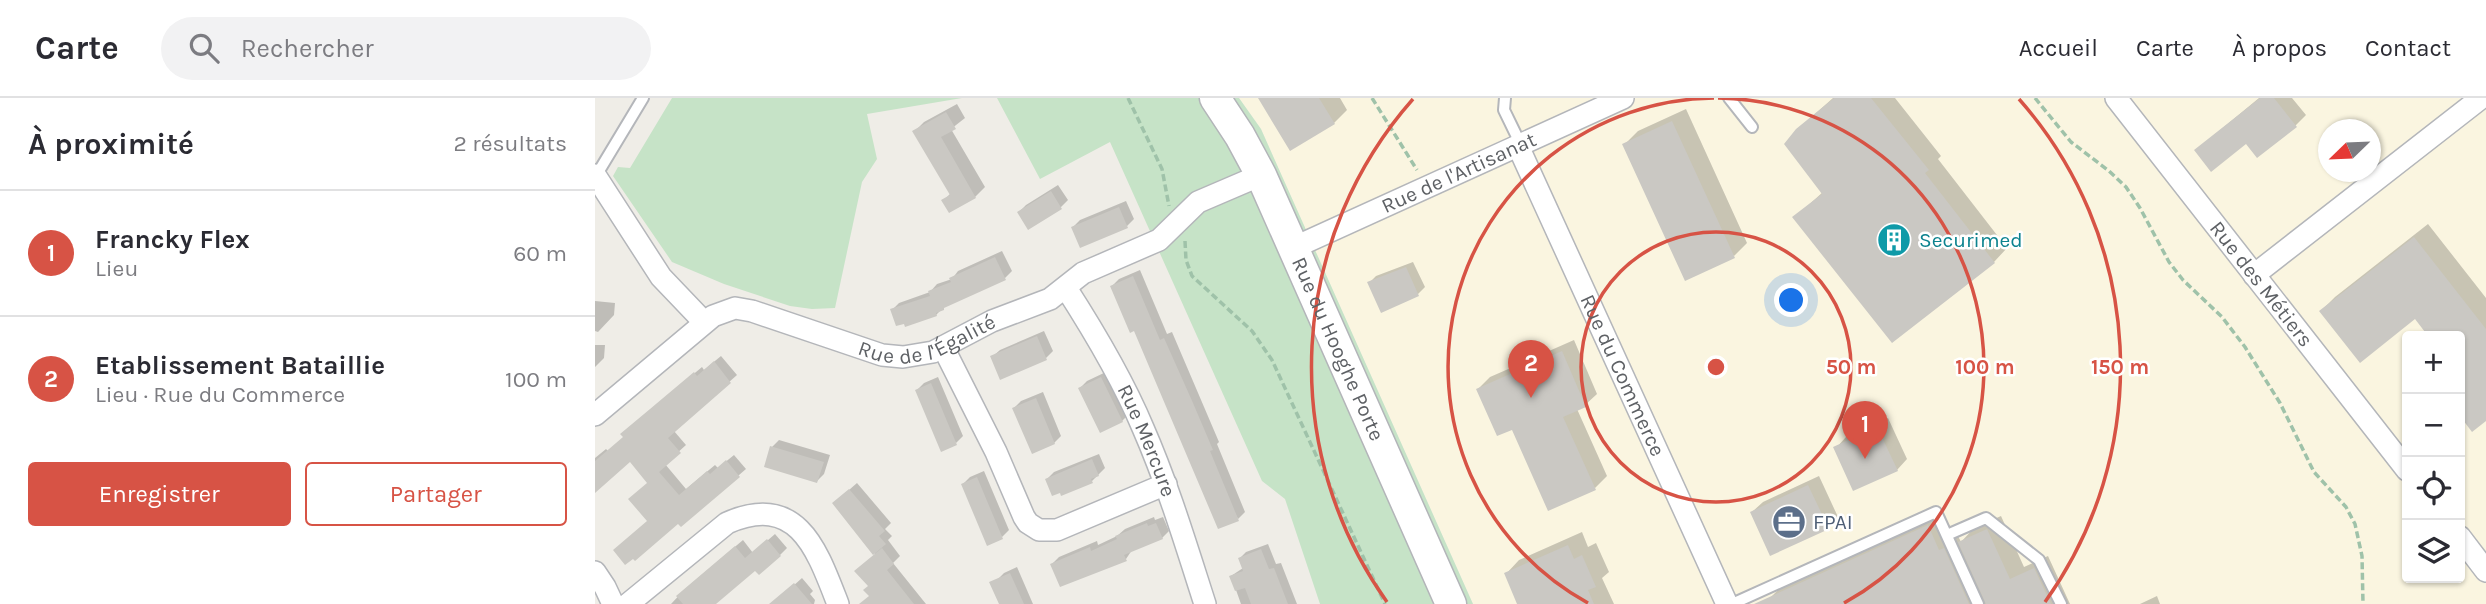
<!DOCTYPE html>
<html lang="fr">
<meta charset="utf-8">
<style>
body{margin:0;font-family:Karla,sans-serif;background:#f2f2f3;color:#2b2b33}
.controls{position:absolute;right:21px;bottom:21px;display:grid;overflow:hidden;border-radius:7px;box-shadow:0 2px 5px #0004}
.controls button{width:63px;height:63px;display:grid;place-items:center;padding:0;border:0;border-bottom:2px solid #e1e1e2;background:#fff;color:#2b2b33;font:35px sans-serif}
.compass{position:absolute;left:1723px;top:21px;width:63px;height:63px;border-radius:50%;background:#fff;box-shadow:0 2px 5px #0004;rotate:247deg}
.you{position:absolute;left:1197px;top:203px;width:24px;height:24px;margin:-18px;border:5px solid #fff;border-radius:50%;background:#1a73e8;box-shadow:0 0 0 10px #1a73e833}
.badge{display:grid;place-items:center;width:46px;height:46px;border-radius:50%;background:#d75345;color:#fff;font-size:23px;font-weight:700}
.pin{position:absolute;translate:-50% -58px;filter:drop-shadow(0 2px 4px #0008)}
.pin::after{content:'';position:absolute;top:37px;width:24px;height:21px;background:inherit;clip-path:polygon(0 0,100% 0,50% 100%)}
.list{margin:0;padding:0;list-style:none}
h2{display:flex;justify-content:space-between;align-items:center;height:91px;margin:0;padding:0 28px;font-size:30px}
h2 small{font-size:23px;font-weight:400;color:#7c7c81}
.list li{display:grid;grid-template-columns:46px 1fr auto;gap:21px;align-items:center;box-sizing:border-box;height:126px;padding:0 28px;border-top:2px solid #e1e1e2}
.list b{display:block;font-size:26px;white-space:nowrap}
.list p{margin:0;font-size:23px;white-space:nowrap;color:#7c7c81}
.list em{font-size:23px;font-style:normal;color:#7c7c81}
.actions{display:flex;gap:14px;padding:21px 28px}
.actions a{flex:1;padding:16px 0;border:2px solid #d75345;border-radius:7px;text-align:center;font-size:24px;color:#d75345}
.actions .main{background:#d75345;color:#fff}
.icon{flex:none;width:38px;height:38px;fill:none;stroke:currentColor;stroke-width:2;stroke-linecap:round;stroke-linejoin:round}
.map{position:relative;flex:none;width:1891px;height:506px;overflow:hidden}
header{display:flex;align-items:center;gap:42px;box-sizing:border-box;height:98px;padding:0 35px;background:#fff;border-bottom:2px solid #e1e1e2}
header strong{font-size:33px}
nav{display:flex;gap:38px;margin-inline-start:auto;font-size:24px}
.search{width:490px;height:63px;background:#f2f2f3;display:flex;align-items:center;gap:18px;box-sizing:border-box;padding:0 24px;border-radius:38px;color:#7c7c81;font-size:26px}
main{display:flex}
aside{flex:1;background:#fff}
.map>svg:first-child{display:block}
</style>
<header>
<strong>Carte</strong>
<div class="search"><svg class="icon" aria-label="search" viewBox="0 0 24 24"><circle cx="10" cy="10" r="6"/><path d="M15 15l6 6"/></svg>Rechercher</div>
<nav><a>Accueil</a><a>Carte</a><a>À propos</a><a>Contact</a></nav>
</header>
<main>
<aside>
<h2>À proximité<small>2 résultats</small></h2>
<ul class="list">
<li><span class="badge">1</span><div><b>Francky Flex</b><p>Lieu</p></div><em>60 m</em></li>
<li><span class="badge">2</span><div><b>Etablissement Bataillie</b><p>Lieu · Rue du Commerce</p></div><em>100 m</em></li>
</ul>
<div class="actions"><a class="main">Enregistrer</a><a>Partager</a></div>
</aside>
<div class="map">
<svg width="1891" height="506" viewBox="0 0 1891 506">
<rect width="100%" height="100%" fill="#efede7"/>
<path fill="#faf5e0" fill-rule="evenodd" d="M644 0H1891V506H878L666 31ZM1734 32H1776V74H1734ZM1812 238H1865V480H1812Z"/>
<path fill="#c6e3c7" d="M77 0H367L272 16 282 61 267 84 240 210 217 211 195 208 129 186 77 164 18 78 23 69 35 70Z
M402 0H644L666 31 878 506H725L690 401 667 383 515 44 445 81Z"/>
<path fill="#0003" d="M665 0H745L752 12 739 25Z
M1238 0H1300L1346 58 1343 61 1412 150 1399 164 1297 243 1199 120 1228 94 1202 32Z
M1664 0H1697L1711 17 1700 28 1651 44 1601 52Z
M362 6 370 20 356 31 390 89 380 99 348 103 356 95 319 34 329 24Z
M1091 11 1152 145 1139 158 1029 47 1043 33Z
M463 87 473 102 466 109 424 114 431 107Z
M531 103 539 121 532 128 478 129 485 122Z
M1833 126 1891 200V321L1877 332 1865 316V238H1836L1820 219 1726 213 1740 199Z
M407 153 417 173 410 180 349 209 341 217 297 212 304 205 335 194 342 186 357 181 363 173Z
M818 164 830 189 823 196 787 213 774 185 781 178Z
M545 172 572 236 577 234 624 344 622 346 650 414 643 421 517 188 524 181Z
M0 203 20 205 19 217 3 234 0 233Z
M449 233 458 253 451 260 397 259 405 252Z
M979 242 1002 296 990 307 982 311 1012 378 1000 390 917 329 883 291 895 279Z
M0 247H10L9 260 0 269Z
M126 258 142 277 79 333 91 347 70 366 91 391 120 367 123 370 139 357 151 371 86 427 84 424 53 423 54 384 35 362 0 392V360L11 351 13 353 30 339 34 330 107 269 109 272Z
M513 273 534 316 527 323 485 290 492 283Z
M343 279 368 338 361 345 322 292 329 285Z
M448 294 466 338 459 345 419 310 426 303Z
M1293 320 1312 361 1302 372 1241 350 1251 339Z
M184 342 235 357 229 376 222 383 177 349Z
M504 356 510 370 497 383 452 381 459 374Z
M389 373 414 432 407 439 368 386 375 379Z
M1224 378 1243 419 1233 430 1157 414 1168 404Z
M262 385 296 425 290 431 297 438 293 442 305 458 298 465 331 506H280L275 488 280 456 239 405Z
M1347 415 1358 440 1363 438 1366 444 1379 430 1406 418 1429 469 1453 458 1475 506H1178L1175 500 1189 486Z
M559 419 560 422 568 419 574 433 567 440 537 452 531 461 457 466 464 459 502 443 503 447 522 438 530 431Z
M987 434 993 449 1001 445 1014 474 1007 480 1019 506H924L911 476 924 462Z
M180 436 192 450 185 457 161 470 119 506H76L90 491 148 442 158 455Z
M673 446 681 466 686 465 702 506H646L636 478 648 470 645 460 651 454Z
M422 469 438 506H412L402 482 409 475Z
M207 480 218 493 215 496 220 502 219 506H178Z
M1562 498 1565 506H1545Z"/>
<path fill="#cac8c3" d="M663 0H724L740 26 695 53Z
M1239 0H1276L1334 72 1330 75 1400 165 1297 245 1197 119 1227 96 1189 46 1201 31Z
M1665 0H1679L1702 29 1662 60 1651 46 1616 74 1599 52Z
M351 14 361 31 346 39 381 100 354 115 346 102 355 97 317 33Z
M1077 23 1140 160 1090 183 1027 46Z
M456 93 467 111 433 132 422 114Z
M524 109 533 130 485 150 476 129Z
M1819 139 1891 231V323L1877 334 1865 318V238H1833L1820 221 1765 265 1724 213Z
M400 159 411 182 349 210V212L341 215 342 218 310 229 309 226 301 228 295 211 335 198 333 193 356 184 354 180Z
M811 169 824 198 786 215 772 184Z
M538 178 565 242 569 240 598 305 618 352 615 353 644 423 623 431 539 233 535 235 515 188Z
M442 238 452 262 405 282 395 258Z
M967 253 991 309 968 319 1001 392 953 413 917 332 902 338 881 291Z
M119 263 136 285 73 340 86 355 64 374 84 397 112 373 115 376 131 362 145 379 86 429 83 426 40 463 38 461 30 467 18 452 52 423 33 401 52 385 35 364 0 395V363L28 339 25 336 55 311 99 274 102 278Z
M506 279 528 324 505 335 483 290Z
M336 285 362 347 346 354 320 292Z
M441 300 460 346 437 356 417 310Z
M1282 329 1303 373 1258 393 1238 349Z
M175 348 229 364 222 385 169 369Z
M497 361 504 378 496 381 498 385 466 398 465 395 457 398 450 381Z
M382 379 408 441 392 448 366 386Z
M1213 387 1234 431 1175 458 1155 414Z
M254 391 290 433 284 438 291 446 278 457 237 405Z
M552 425 553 428 561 425 568 441 529 457 532 463 465 489 455 466 495 449 496 453 522 441 520 438Z
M1333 427 1344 452 1349 450 1374 506H1159Z
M1392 431 1415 481 1439 470 1456 506H1391L1363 444Z
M172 441 186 458 164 477 160 473 121 506H88L81 498 140 448 150 460Z
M973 447 979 461 987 457 1001 489 993 492 999 506H922L909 475Z
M287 450 299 466 292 472 319 506H264L274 498 268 492 273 488 259 473Z
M666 451 674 471 679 470 693 506H656L650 490 640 493 634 478 648 473 643 460Z
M415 475 429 506H404L394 484Z
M199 485 217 506H174Z"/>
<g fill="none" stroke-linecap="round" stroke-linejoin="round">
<g stroke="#b4b6ba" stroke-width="14">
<path id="lane" d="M910 0 909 12 926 47
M1134 0 1157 29
M1 78 48 0
M1352 437 1391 420 1444 462 1466 506
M1137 506 1341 414 1383 506"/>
</g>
<g stroke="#b4b6ba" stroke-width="24">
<g id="street">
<path id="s1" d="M1521 0 1812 372"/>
<path id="s2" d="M923 48 1132 506"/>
<path d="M0 77 66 179 109 224"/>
<path id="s3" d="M698 150 1028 0"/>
<path d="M1659 177 1886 0"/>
<path id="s4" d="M471 190C500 235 527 280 548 330 573 387 591 447 610 506"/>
<path d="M348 249 401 354 429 419 433 425 444 432H462L571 386"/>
<path id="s5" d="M0 317 118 218 140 210 157 213 287 257 308 259 338 254 397 223 455 201 488 175 564 142 603 104 666 77"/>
<path d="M1865 439 1891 473"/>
<path d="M0 474 10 489 18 506"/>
<path d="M33 506 132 425C203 394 222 452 243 506"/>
</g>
</g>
<g stroke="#b3b5b9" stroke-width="33">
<g id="secondary">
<path id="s6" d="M620 0 645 38 666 77 856 506"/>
</g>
</g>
<path stroke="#9fc2a9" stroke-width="3.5" stroke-dasharray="7 3.5" stroke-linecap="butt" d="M533 0 567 71 574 108
M777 0 822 72
M1440 0 1476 44 1514 73 1531 89 1545 110 1574 164 1588 182 1627 219 1650 249 1685 305 1719 374 1751 409 1760 426 1767 458 1768 506
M590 143 591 162 597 178 657 233 677 262 790 506"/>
<use href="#lane" stroke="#fff" stroke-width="10"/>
<use href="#street" stroke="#fff" stroke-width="21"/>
<use href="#secondary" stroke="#fff" stroke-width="30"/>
</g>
<g fill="none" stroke="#d75345" stroke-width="3.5">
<circle cx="1121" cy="269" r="135"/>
<path d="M993 505A269 269 0 0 1 1119 0M1123 0A269 269 0 0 1 1249 505"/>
<path d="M792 504A404 404 0 0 1 818 1M1424 1A404 404 0 0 1 1450 504"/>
</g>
<defs>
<g id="building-disc" transform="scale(1.75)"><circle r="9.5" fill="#0f9aa8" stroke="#fff"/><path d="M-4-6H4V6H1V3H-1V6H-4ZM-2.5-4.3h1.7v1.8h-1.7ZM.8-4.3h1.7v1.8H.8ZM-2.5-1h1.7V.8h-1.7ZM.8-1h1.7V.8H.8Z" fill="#fff"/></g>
<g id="office-disc" transform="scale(1.75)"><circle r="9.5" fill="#5c6f8a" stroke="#fff"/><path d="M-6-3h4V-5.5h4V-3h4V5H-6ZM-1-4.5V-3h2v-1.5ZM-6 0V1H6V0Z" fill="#fff"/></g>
</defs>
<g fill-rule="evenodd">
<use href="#building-disc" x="1299" y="142"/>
<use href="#office-disc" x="1194" y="424"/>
</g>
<g text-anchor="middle" stroke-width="5" stroke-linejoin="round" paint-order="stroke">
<g font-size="21" fill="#5e6165" stroke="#fff">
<text dy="7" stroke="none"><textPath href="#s3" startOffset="182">Rue de l'Artisanat</textPath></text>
<text dy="7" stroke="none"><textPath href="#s1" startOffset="236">Rue des Métiers</textPath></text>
<text dy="7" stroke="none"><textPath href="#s5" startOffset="380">Rue de l'Égalité</textPath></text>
<text dy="7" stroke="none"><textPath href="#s6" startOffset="280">Rue du Hooghe Porte</textPath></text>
<text dy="7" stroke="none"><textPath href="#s2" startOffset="252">Rue du Commerce</textPath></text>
<text dy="7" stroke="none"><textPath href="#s4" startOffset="173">Rue Mercure</textPath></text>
</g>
<g font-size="21" fill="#0d838f" stroke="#fff" text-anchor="start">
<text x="1324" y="149">Securimed</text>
</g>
<g font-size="21" fill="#4e5e75" stroke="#fff" text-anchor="start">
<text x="1218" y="431">FPAI</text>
</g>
</g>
<circle cx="1121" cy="269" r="10" fill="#d75345" stroke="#fff" stroke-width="3.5"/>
<g font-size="21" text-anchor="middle" font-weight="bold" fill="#d75345" stroke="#fff" stroke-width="5" stroke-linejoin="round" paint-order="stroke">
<text x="1256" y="276">50 m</text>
<text x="1390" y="276">100 m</text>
<text x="1525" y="276">150 m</text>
</g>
</svg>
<div class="controls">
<button>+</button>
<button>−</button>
<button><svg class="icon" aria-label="locate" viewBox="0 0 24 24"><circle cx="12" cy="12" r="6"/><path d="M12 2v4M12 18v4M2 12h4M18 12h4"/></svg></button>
<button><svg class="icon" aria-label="layers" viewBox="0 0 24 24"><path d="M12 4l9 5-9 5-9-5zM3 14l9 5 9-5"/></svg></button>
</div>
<svg class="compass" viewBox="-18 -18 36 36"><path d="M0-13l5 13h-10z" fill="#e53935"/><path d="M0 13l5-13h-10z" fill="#7c7c81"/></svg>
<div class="you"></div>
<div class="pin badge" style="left:1270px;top:361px">1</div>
<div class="pin badge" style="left:936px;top:300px">2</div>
</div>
</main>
